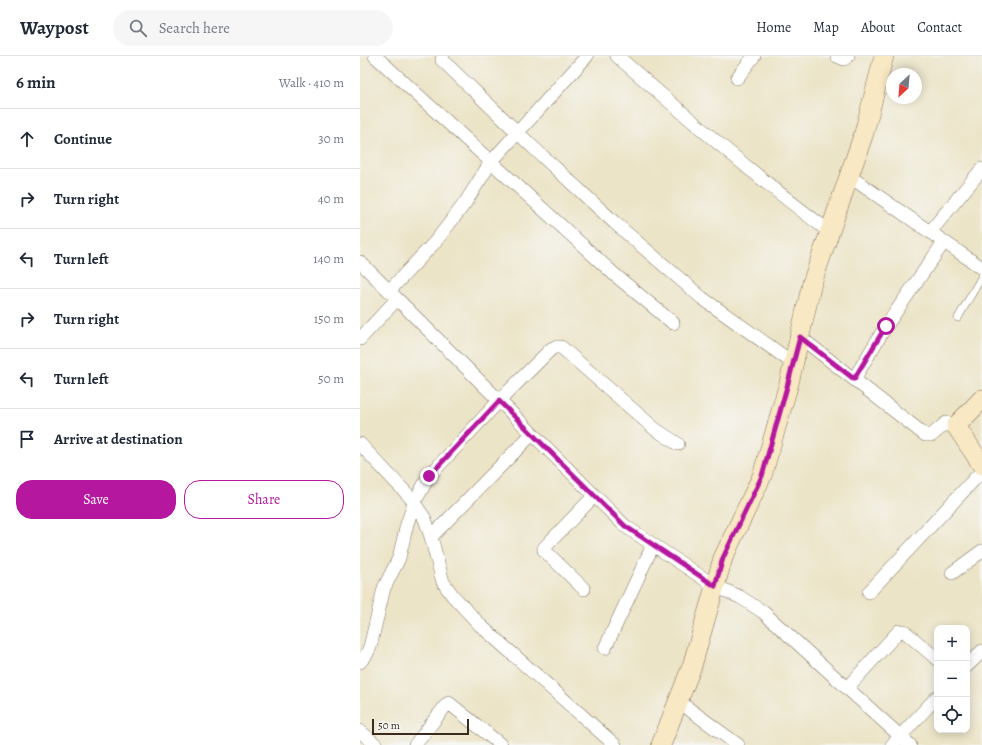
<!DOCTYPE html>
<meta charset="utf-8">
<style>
body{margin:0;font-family:Alegreya,serif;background:#f6f6f7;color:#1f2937}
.controls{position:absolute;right:12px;bottom:12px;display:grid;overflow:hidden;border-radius:8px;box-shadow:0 2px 10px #0003}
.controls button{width:36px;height:36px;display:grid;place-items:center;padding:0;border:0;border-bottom:1px solid #e0e1e3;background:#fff;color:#1f2937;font:20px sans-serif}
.compass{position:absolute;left:526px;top:12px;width:36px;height:36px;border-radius:50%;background:#fff;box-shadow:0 2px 10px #0003;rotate:206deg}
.scale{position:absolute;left:12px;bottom:10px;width:97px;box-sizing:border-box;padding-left:4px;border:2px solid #3b2a1e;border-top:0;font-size:11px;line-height:14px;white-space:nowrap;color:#3b2a1e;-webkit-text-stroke:3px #f6f6f2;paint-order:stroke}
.stop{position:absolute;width:12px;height:12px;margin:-9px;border:3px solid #b5179e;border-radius:50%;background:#fff}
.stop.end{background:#b5179e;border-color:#fff;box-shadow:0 1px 4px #0008}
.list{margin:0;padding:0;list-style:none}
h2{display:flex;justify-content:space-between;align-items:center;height:52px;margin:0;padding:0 16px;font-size:17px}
h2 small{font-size:13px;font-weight:400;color:#747a83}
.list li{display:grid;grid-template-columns:26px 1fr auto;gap:12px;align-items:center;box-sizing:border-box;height:60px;padding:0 16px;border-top:1px solid #e0e1e3}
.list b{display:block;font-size:15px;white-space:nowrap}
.list em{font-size:13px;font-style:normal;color:#747a83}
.actions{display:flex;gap:8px;padding:12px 16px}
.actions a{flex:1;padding:9px 0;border:1px solid #b5179e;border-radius:16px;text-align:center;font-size:14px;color:#b5179e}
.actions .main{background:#b5179e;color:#fff}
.icon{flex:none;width:22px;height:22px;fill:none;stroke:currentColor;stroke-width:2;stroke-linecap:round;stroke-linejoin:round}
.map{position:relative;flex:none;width:622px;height:689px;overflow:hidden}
header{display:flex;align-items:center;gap:24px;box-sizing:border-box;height:56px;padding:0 20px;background:#fff;border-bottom:1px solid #e0e1e3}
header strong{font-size:19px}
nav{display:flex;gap:22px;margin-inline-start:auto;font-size:14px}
.search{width:280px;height:36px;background:#f6f6f7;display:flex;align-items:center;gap:10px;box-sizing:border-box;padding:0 14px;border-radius:22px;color:#747a83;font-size:15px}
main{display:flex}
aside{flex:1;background:#fff}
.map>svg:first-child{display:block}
</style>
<header>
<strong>Waypost</strong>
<div class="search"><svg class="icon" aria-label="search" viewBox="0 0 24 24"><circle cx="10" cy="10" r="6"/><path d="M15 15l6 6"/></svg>Search here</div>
<nav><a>Home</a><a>Map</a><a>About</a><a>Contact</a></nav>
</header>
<main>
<aside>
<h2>6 min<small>Walk · 410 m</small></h2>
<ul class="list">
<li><svg class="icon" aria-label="ahead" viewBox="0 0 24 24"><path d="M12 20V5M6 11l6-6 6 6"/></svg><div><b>Continue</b></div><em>30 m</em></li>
<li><svg class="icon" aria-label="right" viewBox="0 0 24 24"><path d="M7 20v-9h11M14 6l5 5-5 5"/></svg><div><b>Turn right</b></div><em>40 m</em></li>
<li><svg class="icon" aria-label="left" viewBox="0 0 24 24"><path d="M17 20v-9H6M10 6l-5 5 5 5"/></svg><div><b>Turn left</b></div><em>140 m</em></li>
<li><svg class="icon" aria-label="right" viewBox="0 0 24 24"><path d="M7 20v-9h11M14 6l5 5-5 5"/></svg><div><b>Turn right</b></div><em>150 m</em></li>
<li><svg class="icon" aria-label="left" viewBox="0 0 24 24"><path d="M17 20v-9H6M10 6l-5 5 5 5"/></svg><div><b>Turn left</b></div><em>50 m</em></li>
<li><svg class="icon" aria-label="arrive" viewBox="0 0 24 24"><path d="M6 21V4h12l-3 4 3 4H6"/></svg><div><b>Arrive at destination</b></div></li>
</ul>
<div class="actions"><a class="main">Save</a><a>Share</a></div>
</aside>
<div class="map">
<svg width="622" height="689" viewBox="0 0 622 689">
<rect width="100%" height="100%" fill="#f6f6f2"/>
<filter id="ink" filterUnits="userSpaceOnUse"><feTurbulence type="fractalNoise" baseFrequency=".025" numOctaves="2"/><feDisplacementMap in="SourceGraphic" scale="8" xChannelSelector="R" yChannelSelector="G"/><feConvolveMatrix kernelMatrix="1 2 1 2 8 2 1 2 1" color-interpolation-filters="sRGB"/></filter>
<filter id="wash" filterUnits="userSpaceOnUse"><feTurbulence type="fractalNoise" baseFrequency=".012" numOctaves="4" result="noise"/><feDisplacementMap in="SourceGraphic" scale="16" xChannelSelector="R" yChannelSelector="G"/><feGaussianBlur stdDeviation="0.9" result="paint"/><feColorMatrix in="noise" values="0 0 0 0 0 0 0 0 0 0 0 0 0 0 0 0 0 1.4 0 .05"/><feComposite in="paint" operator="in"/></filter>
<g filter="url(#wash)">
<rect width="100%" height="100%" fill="#ece4c7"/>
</g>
<g filter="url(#ink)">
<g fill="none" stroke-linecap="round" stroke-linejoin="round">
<g stroke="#796b59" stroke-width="8">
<path id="lane" d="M598 262 622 220"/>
</g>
<g stroke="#796b59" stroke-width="14">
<path id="street" d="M15 0 255 219 313 267
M83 0 82 4 178 96 255 167 342 242 433 307
M257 0C327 61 396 121 470 176
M477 0 484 3 488 0
M377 22 394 0
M489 120 622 212
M570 176 622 113
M0 206 265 470 355 530 380 541 403 556 550 689
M29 235 75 186 89 168 105 147 131 106 227 0
M440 281 565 379H572L586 367 596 370
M0 283 37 243
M494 323 526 270 584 186
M0 388 50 441 65 463 71 481 83 526 93 540 120 569 255 689
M71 481 172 378
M592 517 622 495
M224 533 184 494V492L234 440
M509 536 622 415
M245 592 293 489
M0 606 6 599 10 591 24 532 39 502 47 468 54 447 69 420 139 345 191 293 195 291H201L295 373 318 388
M607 610 622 595
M487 632 539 575H544L577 603
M318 645 378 689
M0 675 16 689
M55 689 87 648 89 647 141 689
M532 689 577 641"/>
</g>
<g stroke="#796b59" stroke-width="20">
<path id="secondary" d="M622 343 596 370 622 409
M301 689 332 610 363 502 402 420 429 327 452 227 504 77 524 0"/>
</g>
<use href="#lane" stroke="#fff" stroke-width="7"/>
<use href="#street" stroke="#fff" stroke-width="13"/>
<use href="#secondary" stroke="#f8e8c3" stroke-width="19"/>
</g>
</g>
<g fill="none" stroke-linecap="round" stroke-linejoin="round" filter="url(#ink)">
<path stroke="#b5179e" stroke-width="5" d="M69 420 139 345 265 470 355 530 363 502 402 420 428 327 440 281 494 323 526 270"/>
</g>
</svg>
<div class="controls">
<button>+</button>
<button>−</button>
<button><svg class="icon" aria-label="locate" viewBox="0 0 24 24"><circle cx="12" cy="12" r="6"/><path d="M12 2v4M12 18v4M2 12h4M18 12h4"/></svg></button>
</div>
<svg class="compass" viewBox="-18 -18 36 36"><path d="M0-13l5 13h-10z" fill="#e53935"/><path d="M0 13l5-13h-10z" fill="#747a83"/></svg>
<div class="scale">50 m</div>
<div class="stop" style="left:526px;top:270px"></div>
<div class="stop end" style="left:69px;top:420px"></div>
</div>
</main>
